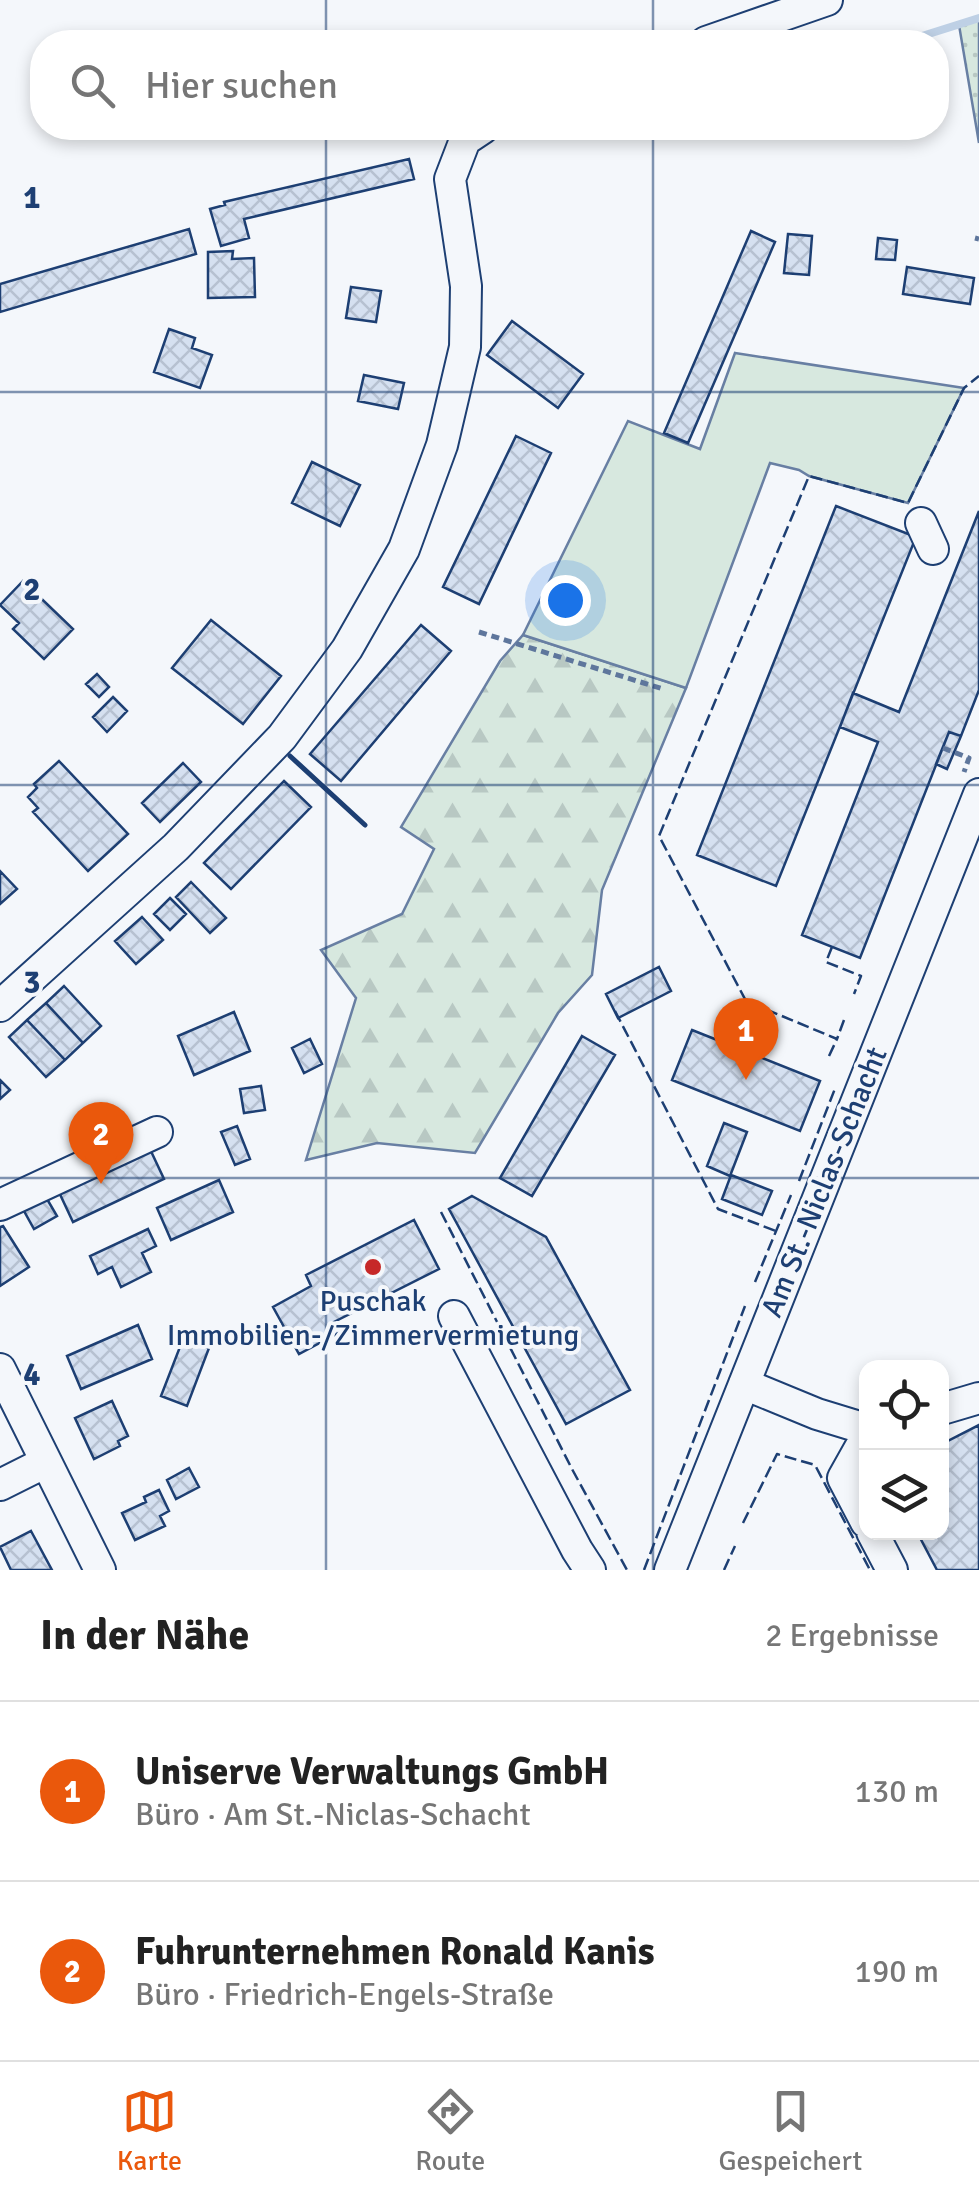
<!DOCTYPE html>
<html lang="de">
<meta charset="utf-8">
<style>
body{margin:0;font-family:Signika,sans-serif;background:#f6f6f6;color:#222}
.controls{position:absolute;right:30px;bottom:30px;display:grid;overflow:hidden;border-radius:20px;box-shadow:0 5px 15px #0003}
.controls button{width:90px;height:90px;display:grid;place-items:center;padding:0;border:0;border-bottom:2px solid #e0e0e0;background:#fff;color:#222;font:50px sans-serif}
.you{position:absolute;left:565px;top:600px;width:35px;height:35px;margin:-25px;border:8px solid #fff;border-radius:50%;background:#1a73e8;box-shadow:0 0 0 15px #1a73e833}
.badge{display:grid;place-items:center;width:65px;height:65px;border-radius:50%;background:#ea580c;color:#fff;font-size:32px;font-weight:700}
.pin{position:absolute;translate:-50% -82px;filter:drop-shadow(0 2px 5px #0008)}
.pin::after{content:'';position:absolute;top:52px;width:35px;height:30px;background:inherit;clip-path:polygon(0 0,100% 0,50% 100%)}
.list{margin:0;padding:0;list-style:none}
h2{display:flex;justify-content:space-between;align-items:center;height:130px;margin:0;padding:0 40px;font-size:42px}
h2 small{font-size:32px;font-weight:400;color:#767676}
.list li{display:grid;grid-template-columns:65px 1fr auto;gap:30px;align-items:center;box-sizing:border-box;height:180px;padding:0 40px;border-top:2px solid #e0e0e0}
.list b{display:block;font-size:38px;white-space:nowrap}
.list p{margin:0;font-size:32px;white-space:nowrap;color:#767676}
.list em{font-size:32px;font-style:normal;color:#767676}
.icon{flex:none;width:55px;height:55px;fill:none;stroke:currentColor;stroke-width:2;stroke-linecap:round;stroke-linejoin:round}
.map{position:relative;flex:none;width:979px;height:1570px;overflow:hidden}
.search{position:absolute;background:#fff;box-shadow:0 5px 15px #0003;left:30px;right:30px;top:30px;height:110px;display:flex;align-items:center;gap:25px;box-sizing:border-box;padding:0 35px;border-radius:40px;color:#767676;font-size:38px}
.sheet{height:490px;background:#fff}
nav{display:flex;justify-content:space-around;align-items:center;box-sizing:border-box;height:140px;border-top:2px solid #e0e0e0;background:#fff;font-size:28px;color:#767676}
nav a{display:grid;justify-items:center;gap:5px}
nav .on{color:#ea580c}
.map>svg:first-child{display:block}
</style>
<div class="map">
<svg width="979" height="1570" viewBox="0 0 979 1570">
<defs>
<pattern id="grass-dots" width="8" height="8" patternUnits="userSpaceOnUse" patternTransform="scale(2.5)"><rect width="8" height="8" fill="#d7e8df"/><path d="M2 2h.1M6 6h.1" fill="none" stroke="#b8c8c3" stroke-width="1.8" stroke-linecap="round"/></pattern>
<pattern id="forest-firs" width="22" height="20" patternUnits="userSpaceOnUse" patternTransform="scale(2.5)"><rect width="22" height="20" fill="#d7e8df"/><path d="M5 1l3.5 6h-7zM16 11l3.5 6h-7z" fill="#b8c8c3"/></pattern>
<pattern id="building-cross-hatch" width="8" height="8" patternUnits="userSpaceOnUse" patternTransform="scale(2.5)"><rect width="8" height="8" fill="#d5e0f0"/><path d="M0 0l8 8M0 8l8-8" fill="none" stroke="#b6c1d1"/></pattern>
</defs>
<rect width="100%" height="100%" fill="#f4f7fb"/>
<path fill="url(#grass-dots)" stroke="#687fa3" stroke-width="2.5" d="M979 20V143L959 25Z"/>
<path fill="url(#forest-firs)" stroke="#687fa3" stroke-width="2.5" d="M523 635 686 688 602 890 592 975 558 1013 475 1153 377 1143 306 1160 356 998 321 950 402 914 434 849 401 827 500 661Z"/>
<path fill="#d7e8df" stroke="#687fa3" stroke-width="2.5" d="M735 353 964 388 908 503 809 476 799 470 770 463 686 688 523 635 628 421 700 449Z"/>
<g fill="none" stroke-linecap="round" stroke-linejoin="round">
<path stroke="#bed0e5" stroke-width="8" d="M903 42 979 18"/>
</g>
<path fill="url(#building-cross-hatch)" stroke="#1d3f73" stroke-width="2.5" d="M409 159 414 179 244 219 249 238 221 246 210 209 225 205 224 202Z
M189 229 196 254 0 312V284Z
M751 231 775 242 688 443 664 433Z
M788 234 812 236 809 275 784 273Z
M878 238 897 240 895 260 876 259Z
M233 251 232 259 254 258 255 297 208 298V252Z
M907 267 974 278 970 304 903 294Z
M351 287 381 291 376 322 346 318Z
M512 321 583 374 558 408 487 355Z
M169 329 195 338 192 348 212 355 200 388 154 372Z
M364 375 404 383 398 409 358 401Z
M516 436 551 453 479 604 443 587Z
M312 462 360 485 340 526 292 503Z
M836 506 916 537 776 886 697 855Z
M979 511V690L961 736 949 732 860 958 802 935 878 742 840 727 853 693 899 712Z
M23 581 73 629 44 659 13 629 19 623 0 605Z
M211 620 281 676 243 724 172 668Z
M421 625 451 651 341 781 310 754Z
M97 674 109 687 99 697 86 684Z
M113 697 127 711 107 732 93 717Z
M949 732 961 736 947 769 936 764Z
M59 761 128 834 88 871 33 812 38 808 28 797 37 788 34 784Z
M183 763 201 782 160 822 142 803Z
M284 781 311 807 231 889 204 863Z
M0 871 17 889 0 904Z
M191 882 226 918 210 933 176 897Z
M170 898 186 914 170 930 154 914Z
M142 917 163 940 136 964 115 941Z
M659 967 671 991 618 1018 606 994Z
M64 986 101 1026 83 1043 46 1003Z
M46 1003 83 1043 65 1060 27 1020Z
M234 1012 250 1051 194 1075 178 1036Z
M27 1020 65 1060 46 1077 9 1037Z
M692 1030 820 1081 800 1131 672 1080Z
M582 1036 615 1055 532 1196 500 1178Z
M310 1039 322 1064 304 1073 292 1048Z
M0 1080 10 1090 0 1099Z
M261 1086 265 1110 244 1113 240 1089Z
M724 1123 747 1132 730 1176 707 1166Z
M237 1126 250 1159 235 1165 221 1132Z
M149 1147 164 1179 73 1222 58 1190Z
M731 1175 772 1191 762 1215 722 1199Z
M219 1180 233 1212 171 1240 157 1208Z
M472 1196 546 1237 630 1390 566 1424 449 1209Z
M47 1199 57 1216 34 1229 24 1211Z
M414 1220 439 1269 334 1322 340 1332 299 1354 273 1307 311 1286 306 1275Z
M3 1226 29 1267 0 1286V1227Z
M148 1229 156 1246 142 1253 151 1272 121 1287 112 1267 98 1274 90 1256Z
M138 1325 152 1359 81 1389 67 1356Z
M183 1339 209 1348 187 1406 161 1396Z
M112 1401 128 1436 118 1441 120 1446 94 1459 75 1418Z
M979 1425V1570H937L917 1532H942V1444Z
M189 1468 199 1487 176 1499 167 1480Z
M159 1490 169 1511 160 1516 165 1526 135 1540 122 1513 146 1502 144 1497Z
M31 1531 52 1570H11L0 1547Z"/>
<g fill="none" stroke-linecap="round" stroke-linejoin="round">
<g stroke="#1d3f73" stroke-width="34">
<path id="minor" d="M706 42 827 0
M921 523 933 549
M0 1006 176 847 282 737 347 649 404 549 442 445 465 347 466 286 450 179 465 140 483 128
M0 1205 157 1132
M454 1316 577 1550 590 1570
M0 1369 100 1570
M744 1384 817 1414 866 1429
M942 1409 979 1398
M866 1437 843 1478 866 1522
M0 1485 46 1462
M872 1532 892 1570
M670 1570 979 794"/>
</g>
<path stroke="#5e769c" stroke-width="5" stroke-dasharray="8 5" stroke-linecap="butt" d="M975 238 979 239
M479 632 663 689
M943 748 969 758 964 772"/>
<use href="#minor" stroke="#f4f7fb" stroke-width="30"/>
<path stroke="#1d3f73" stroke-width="2.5" stroke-dasharray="12 5" stroke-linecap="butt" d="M832 947 826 962 861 976 854 994
M615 1011 718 1209 776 1231
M844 1020 837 1039 746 1001 659 836 809 476 908 503 964 388 979 376
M829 1056 837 1039
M799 1181 836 1086
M441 1212 572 1469 627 1570
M755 1282 791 1195
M743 1523 777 1454 815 1465 870 1570
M644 1570 745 1306
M724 1570 735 1546"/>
<path stroke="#1d3f73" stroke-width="5" d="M290 756 365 825"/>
</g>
<path fill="none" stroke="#1d3f73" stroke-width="2.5" stroke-opacity="0.55" d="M326 0V42M653 0V42M326 128V1570M653 128V1570M0 392H979M0 785H979M0 1178H979"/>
<circle fill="#c62828" stroke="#f4f7fb" stroke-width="4" cx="373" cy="1267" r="10"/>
<g text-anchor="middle" stroke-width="8" stroke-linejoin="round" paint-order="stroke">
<g font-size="30" fill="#1d3f73" stroke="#f4f7fb">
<text transform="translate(824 1182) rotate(-68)" y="10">Am St.-Niclas-Schacht</text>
</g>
<g font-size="30" fill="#1d3f73" stroke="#f4f7fb">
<text x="373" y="1311">Puschak<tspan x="373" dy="34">Immobilien-/Zimmervermietung</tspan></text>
</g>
</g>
<g font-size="32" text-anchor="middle" font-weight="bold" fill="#1d3f73" stroke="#f4f7fb" stroke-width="8" stroke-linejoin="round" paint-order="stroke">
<text x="32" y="208">1</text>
<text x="32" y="600">2</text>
<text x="32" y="993">3</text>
<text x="32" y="1385">4</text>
</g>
</svg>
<div class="controls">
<button><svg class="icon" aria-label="locate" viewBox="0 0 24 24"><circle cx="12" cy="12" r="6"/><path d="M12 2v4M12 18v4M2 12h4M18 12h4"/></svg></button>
<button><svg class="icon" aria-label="layers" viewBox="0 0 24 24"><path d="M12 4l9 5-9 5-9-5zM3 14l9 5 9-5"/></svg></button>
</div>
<div class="you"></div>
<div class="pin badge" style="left:746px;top:1080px">1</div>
<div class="pin badge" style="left:101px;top:1184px">2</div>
<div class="search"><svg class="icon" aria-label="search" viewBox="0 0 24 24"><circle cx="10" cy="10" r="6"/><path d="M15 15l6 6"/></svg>Hier suchen</div>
</div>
<section class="sheet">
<h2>In der Nähe<small>2 Ergebnisse</small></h2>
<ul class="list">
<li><span class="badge">1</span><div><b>Uniserve Verwaltungs GmbH</b><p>Büro · Am St.-Niclas-Schacht</p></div><em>130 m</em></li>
<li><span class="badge">2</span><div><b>Fuhrunternehmen Ronald Kanis</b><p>Büro · Friedrich-Engels-Straße</p></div><em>190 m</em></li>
</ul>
</section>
<nav>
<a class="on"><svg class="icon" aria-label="map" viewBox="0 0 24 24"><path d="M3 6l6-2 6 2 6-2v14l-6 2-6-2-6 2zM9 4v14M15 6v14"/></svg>Karte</a>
<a><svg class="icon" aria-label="directions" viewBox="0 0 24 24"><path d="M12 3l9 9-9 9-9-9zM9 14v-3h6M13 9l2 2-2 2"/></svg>Route</a>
<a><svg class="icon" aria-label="saved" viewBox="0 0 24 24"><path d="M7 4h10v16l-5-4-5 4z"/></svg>Gespeichert</a>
</nav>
